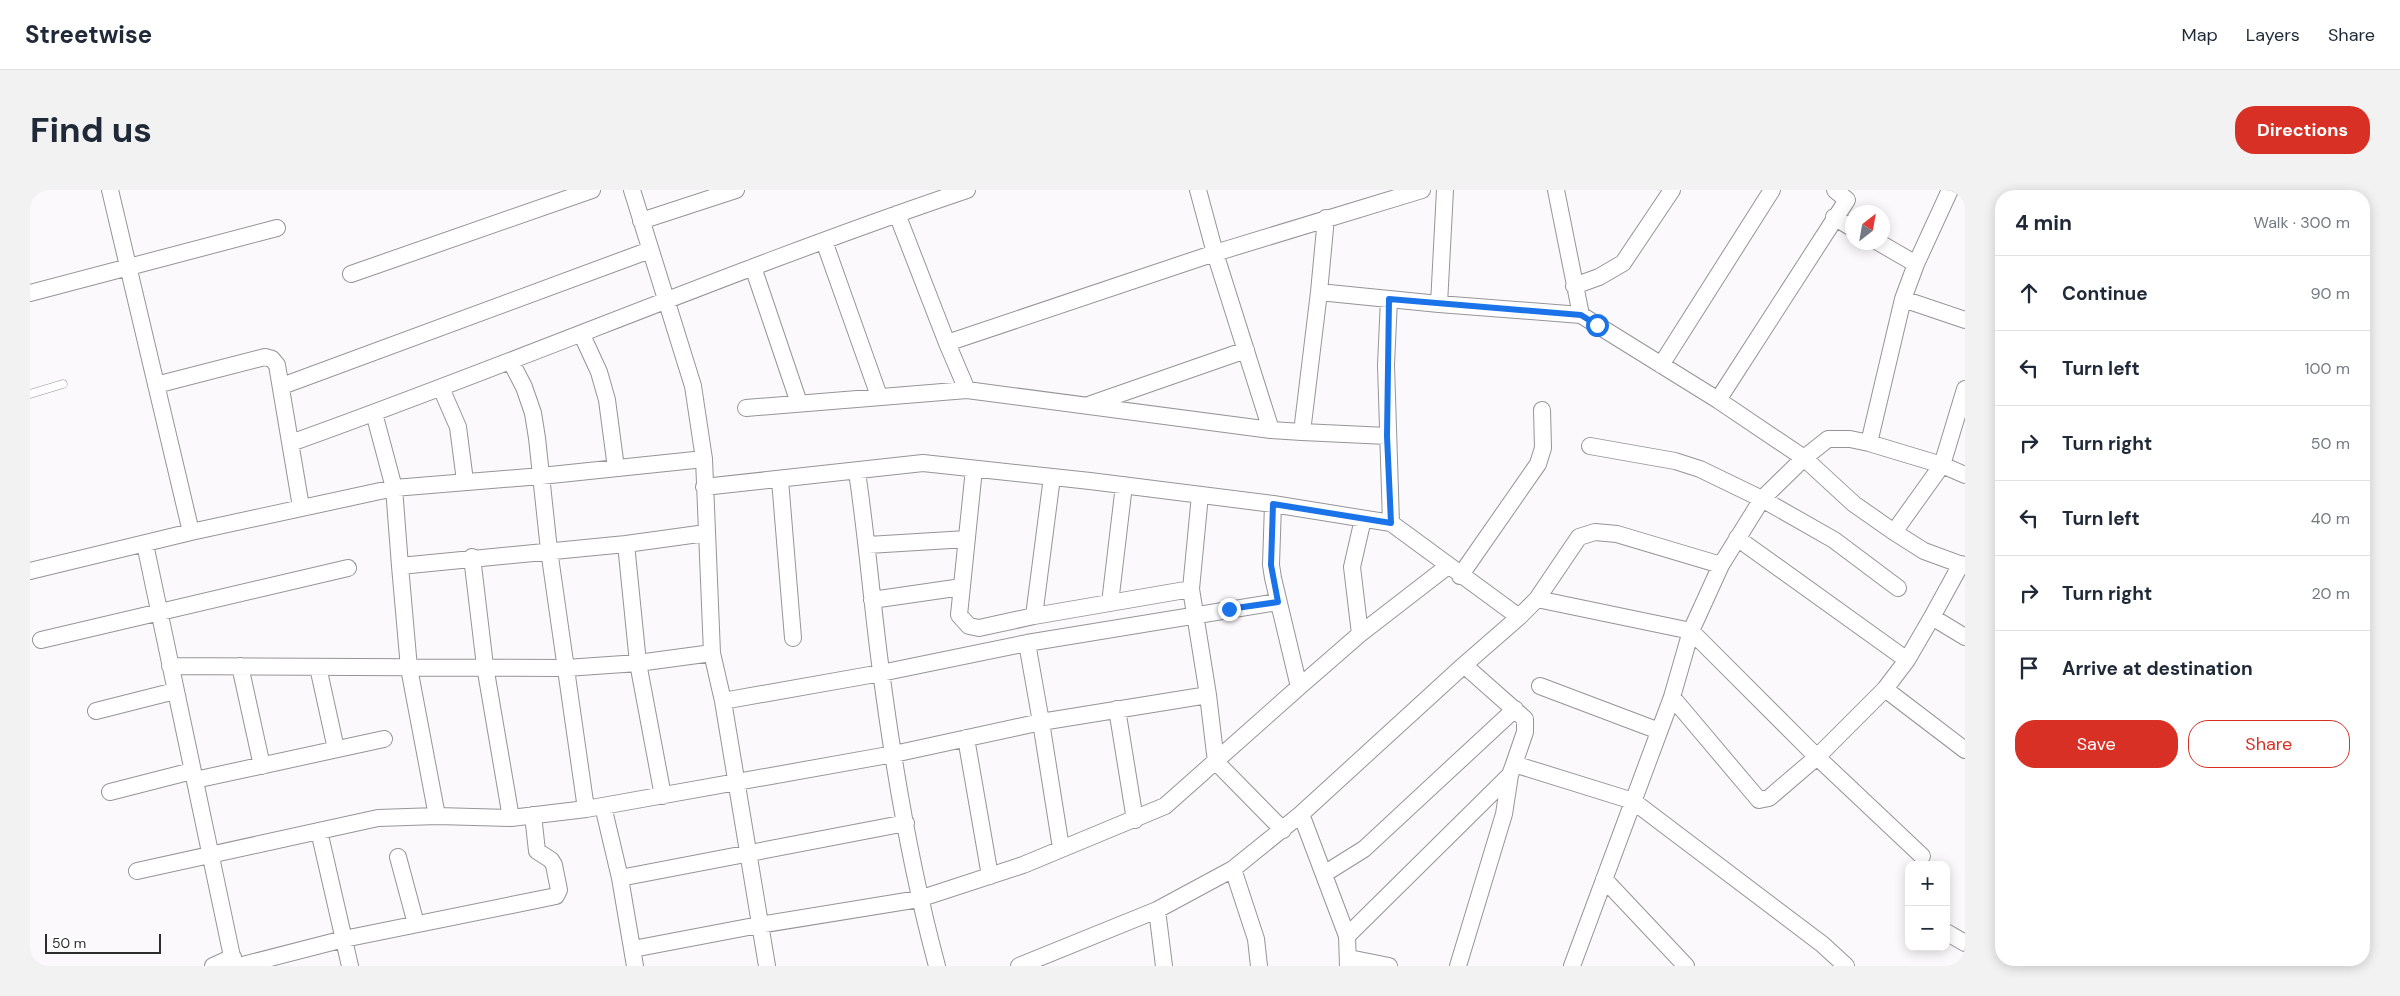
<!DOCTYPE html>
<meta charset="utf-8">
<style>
body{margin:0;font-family:"DM Sans",sans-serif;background:#f2f2f3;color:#1f2937}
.controls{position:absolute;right:15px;bottom:15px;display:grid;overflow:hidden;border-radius:10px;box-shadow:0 2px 12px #0003}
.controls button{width:45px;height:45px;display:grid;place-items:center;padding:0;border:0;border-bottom:1px solid #e0e1e3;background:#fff;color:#1f2937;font:25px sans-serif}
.compass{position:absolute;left:1815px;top:15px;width:45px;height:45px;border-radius:50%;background:#fff;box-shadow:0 2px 12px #0003;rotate:31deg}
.scale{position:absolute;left:15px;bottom:12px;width:116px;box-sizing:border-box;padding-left:5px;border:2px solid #2d2c2d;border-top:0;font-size:14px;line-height:18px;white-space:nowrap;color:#2d2c2d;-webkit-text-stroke:4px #fff;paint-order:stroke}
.stop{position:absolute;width:15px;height:15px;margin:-11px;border:4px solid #1a73e8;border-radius:50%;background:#fff}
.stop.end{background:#1a73e8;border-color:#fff;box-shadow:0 1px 5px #0008}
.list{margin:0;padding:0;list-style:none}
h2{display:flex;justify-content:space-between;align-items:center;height:65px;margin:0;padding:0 20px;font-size:21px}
h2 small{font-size:16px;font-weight:400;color:#747a83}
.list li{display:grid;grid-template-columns:32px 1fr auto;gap:15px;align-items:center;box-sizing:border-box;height:75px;padding:0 20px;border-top:1px solid #e0e1e3}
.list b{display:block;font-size:19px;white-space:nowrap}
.list em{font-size:16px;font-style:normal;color:#747a83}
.actions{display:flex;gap:10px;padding:15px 20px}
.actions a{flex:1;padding:11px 0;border:1px solid #d93025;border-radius:20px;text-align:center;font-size:18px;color:#d93025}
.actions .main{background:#d93025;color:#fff}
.icon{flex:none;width:28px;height:28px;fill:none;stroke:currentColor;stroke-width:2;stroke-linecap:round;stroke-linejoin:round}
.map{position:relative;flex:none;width:1935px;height:776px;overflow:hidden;border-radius:20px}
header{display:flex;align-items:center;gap:30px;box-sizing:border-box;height:70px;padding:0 25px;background:#fff;border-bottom:1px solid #e0e1e3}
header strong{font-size:24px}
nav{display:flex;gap:28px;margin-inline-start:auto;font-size:18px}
.intro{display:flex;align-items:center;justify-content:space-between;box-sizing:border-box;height:120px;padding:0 30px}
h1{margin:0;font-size:35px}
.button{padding:12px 22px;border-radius:20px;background:#d93025;color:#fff;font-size:18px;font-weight:700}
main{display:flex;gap:30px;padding:0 30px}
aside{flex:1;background:#fff;border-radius:20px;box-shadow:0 2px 12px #0003}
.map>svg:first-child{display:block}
</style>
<header>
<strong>Streetwise</strong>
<nav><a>Map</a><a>Layers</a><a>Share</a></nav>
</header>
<div class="intro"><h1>Find us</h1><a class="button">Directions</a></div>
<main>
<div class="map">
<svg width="1935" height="776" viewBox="0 0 1935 776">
<rect width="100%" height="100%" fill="#fbf9fc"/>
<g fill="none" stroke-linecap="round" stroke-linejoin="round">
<g stroke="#969497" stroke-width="9">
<path id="lane" d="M0 204 33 194"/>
</g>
<g stroke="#969497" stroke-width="18">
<path id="street" d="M80 0 161 342
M602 0 663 196 674 269 682 463 693 511 737 776
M1415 0 1409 114 1551 125
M1526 0 1551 125 1688 210 1774 268 1824 314 1864 342 1894 361 1935 376
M867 24 917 153
M1804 27 1822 38
M1296 28 1289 102 1409 114
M611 31 706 0
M794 51 849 206
M1848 52 1886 74
M723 77 769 213
M321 84 562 0
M1544 96 1569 87 1593 73 1642 0
M0 103 247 38
M1359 109 1356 175 1361 333
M1873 109 1935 130
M552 145 569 182 577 210 586 278
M481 172 494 197 503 223 507 248 519 360 556 619
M1631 175 1742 0
M126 195 235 167 242 169 247 175 271 317
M252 196 620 60
M411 198 428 237 435 291
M937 200 917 153 1185 63 1392 0
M1688 210 1817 10 1805 0
M1061 214 1216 160
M716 218 937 200 1241 240 1185 63 1168 0
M344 223 364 298 370 376 596 354
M1241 240 1272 242 1289 102
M1272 242 1357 246
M261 253C488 172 709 77 937 0
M1839 253 1873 109 1886 74 1920 0
M1560 256 1645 271 1670 279 1732 309 1804 350 1868 398
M944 279 929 425 939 436 949 438 1004 426 1022 287
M827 282C837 348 842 415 851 481 864 580 881 680 907 776
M750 290 763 448
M674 297 893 273 1060 291 1243 314 1361 333 1489 427
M1170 305 1161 399 1178 505
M1864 342 1912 275 1935 199
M115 354 204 776
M838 355 937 349
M442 367 455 476 481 628
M1931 374 1902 427 1935 447
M370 376 379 478 407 626
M0 381 161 342 364 298 511 286 674 269
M1430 386 1508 274 1513 258 1512 220
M1507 409 1661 441 1787 567 1855 499 1877 470 1707 348
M842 410 932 397
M1080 413 1094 295
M1004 426 1161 399
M1330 444 1322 377 1333 329
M11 450 318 378
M997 453 1011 532 1031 658
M1877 470 1902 427
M1434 475 1495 529V542L1484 574 1603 611 1792 754 1816 776
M140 476 536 478 608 473 682 463
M210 476 232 576
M288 477 306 559
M1510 496 1629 541
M1269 497 1330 444 1418 376
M1855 499 1935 560
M1642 507 1729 610 1739 608 1787 567 1892 666
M693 511 851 483 997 453 1248 412
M1087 519 1105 630
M66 521 145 501
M936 548 960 686
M165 590 354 549
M80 602 162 581
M633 606 608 473 596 354 676 343
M573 616 590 688 605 776
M1271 624 1317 746 1318 776
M289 641 320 776
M368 667 386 734
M1203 679 1226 749 1229 776
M107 681 348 628 407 626 481 628 556 619 864 564 1011 532 1178 505 1186 572 1253 640
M1294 684 1334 659 1485 519
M590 688 876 633
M1574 689 1656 776
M1127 720 1134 776
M1916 742 1935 753
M1317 746 1480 585 1484 574
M603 759 729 735 889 709 993 675 1135 616 1269 497 1243 388 1241 375 1243 314
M1319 768 1359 776
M183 776 203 767
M209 776 314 749 526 706 529 700 524 675 521 670 507 661 503 625
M989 776 1127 720 1203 679 1271 624 1434 475 1489 427 1507 409 1549 347 1565 342 1587 344 1691 375 1732 309 1774 268 1798 249H1820L1839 253 1912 275 1935 285
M1428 776 1474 624 1480 585
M1542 776 1642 507 1661 441 1691 375"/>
</g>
<use href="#lane" stroke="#fff" stroke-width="8"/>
<use href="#street" stroke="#fff" stroke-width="16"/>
</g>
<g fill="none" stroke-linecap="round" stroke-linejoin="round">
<path stroke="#1a73e8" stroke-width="6" d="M1199 419 1248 412 1241 375 1243 314 1361 333 1357 246 1359 109 1551 125 1567 135"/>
</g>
</svg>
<div class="controls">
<button>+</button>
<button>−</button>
</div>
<svg class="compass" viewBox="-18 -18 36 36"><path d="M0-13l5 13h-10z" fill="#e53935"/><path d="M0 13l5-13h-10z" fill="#747a83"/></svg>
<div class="scale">50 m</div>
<div class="stop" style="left:1567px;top:135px"></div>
<div class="stop end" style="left:1199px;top:419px"></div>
</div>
<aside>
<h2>4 min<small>Walk · 300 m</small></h2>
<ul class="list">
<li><svg class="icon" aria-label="ahead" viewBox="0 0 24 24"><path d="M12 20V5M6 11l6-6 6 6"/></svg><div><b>Continue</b></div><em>90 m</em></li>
<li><svg class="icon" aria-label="left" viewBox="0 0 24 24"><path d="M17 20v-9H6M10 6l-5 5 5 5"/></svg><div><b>Turn left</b></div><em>100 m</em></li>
<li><svg class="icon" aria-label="right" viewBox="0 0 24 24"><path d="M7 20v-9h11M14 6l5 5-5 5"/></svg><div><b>Turn right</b></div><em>50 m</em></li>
<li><svg class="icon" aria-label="left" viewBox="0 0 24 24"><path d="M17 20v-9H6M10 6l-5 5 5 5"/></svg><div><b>Turn left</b></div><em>40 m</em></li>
<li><svg class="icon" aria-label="right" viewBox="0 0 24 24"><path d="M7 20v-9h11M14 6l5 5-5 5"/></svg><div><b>Turn right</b></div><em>20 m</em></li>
<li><svg class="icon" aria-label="arrive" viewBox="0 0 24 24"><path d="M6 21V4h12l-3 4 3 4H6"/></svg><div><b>Arrive at destination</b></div></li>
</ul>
<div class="actions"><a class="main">Save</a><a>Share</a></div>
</aside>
</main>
